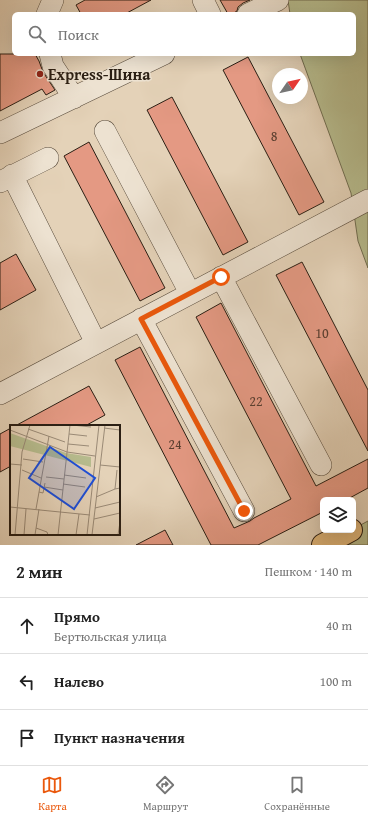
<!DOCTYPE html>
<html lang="ru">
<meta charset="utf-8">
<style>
body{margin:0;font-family:"Gentium Book Plus",serif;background:#f6f6f6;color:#222}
.controls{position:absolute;right:12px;bottom:12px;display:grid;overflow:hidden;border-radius:6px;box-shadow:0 4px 16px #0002}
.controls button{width:36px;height:36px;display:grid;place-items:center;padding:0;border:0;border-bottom:1px solid #e0e0e0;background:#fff;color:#222;font:20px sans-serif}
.compass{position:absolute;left:272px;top:68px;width:36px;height:36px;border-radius:50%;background:#fff;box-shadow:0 4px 16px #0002;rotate:56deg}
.stop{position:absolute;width:12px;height:12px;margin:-9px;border:3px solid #ea580c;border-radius:50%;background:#fff}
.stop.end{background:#ea580c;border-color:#fff;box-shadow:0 1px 4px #0008}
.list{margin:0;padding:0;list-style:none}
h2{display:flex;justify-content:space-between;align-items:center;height:52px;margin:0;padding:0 16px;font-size:17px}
h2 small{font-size:13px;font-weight:400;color:#767676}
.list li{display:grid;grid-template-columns:26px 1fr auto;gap:12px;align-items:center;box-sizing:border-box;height:56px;padding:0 16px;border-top:1px solid #e0e0e0}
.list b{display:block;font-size:15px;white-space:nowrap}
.list p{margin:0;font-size:13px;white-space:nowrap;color:#767676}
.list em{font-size:13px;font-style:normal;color:#767676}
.icon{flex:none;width:22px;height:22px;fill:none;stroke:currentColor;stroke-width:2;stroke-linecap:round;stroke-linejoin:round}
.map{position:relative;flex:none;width:368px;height:545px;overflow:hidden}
.search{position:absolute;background:#fff;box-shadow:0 4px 16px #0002;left:12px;right:12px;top:12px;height:44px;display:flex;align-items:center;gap:10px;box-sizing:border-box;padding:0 14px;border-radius:6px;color:#767676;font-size:15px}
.sheet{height:220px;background:#fff}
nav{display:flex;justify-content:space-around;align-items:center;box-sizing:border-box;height:56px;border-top:1px solid #e0e0e0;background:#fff;font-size:11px;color:#767676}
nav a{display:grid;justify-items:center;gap:2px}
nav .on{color:#ea580c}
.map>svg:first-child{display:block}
</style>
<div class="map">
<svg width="368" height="545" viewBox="0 0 368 545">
<rect width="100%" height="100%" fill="#e4d2b8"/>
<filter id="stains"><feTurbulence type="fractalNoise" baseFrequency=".005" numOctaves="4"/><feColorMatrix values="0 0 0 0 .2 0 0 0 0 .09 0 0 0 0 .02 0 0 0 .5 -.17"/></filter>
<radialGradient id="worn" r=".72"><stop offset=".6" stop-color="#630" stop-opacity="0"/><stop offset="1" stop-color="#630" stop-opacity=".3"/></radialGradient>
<path fill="#b6bb8d" stroke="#706d50" d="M288 0H368V268L358 241 351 193 300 54H354V14H290Z
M368 521V545H323Z"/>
<path fill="#e49983" stroke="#2b1f14" d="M85 0H151L125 14H81L76 5Z
M220 0H250L243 3 238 7 237 11 232 14H228Z
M0 54H35L39 61 43 72 55 90 46 95 42 89 0 111Z
M248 57 324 202 299 215 223 70Z
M172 97 248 242 223 255 147 110Z
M89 142 165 288 140 301 64 156Z
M16 254 36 290 0 310V263Z
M302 262 368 390V451L276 275Z
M221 303 316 486 368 459V488L346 500H323V512L258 545H211L115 360 140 347 234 528 250 521 254 518 291 499 196 317Z
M89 386 105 415 85 426H15Z
M11 428V466L0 472V434Z
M165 530 173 545H136Z"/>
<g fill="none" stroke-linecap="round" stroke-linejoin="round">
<g stroke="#594c3d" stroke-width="22">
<path id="minor" d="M203 0 210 14
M47 14 53 0
M248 14 278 0
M50 54 53 66 74 98
M105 131 190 293
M0 133 164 54
M12 175 96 343
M0 182 48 158
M221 277 321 465
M141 319 244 511
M0 394 368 200"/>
</g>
<g stroke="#2b1f14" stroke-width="24">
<path id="highway" d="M323 545 351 530"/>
</g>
<use href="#minor" stroke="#ede2d1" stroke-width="21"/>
<use href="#highway" stroke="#e2b97c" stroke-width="22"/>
</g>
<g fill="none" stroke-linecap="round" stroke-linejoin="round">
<path stroke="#ea580c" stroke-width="5" d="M221 277 141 319 244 511"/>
</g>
<circle fill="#8f2418" stroke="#ede2d1" stroke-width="1.5" cx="40" cy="74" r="4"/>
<g text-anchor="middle" stroke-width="3" stroke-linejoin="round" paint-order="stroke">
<g font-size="14" fill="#593e30">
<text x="274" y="141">8</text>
<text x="322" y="338">10</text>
<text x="256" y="406">22</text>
<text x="175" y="449">24</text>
</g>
<g font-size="16" font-weight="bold" fill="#2b1f14" stroke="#ede2d1" text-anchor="start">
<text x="48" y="80">Express-Шина</text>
</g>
</g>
<g transform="translate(10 425)">
<rect width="110" height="110" fill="#e4d2b8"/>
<path d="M0 8 56 28 81 32V42L0 21Z" fill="#b6bb8d"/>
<path fill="none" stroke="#9a8a76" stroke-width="1" d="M62 0 81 2M94 3 110 5M18 4 55 17M0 5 57 27 85 31M59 9 77 11M58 19 79 21M13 34 33 37M0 39 12 40M90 40 110 42M12 45 31 53M107 45 105 64 110 63M54 50 76 53M36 52 54 54M53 59 75 62M34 62 53 65M29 67 33 68 35 58M86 72 105 64M0 82 80 90M85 83 110 77M26 84 39 11M84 94 110 88M26 103 37 107 38 110M5 110 12 27 20 0M14 110 16 84M25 110 29 84M48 110 60 0M66 110 69 89M77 110 89 0M82 110 95 0M108 110 110 97"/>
<path fill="#1d4ed8" fill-opacity="0.15" stroke="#1d4ed8" stroke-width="2" d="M40 22 85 53 64 84 19 53Z"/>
<rect width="110" height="110" fill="none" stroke="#2b1f14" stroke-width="2"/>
</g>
<rect width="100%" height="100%" filter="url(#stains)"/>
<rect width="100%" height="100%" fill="url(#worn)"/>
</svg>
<div class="controls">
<button><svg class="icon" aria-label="layers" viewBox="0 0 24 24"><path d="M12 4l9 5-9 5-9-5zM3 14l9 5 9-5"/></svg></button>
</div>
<svg class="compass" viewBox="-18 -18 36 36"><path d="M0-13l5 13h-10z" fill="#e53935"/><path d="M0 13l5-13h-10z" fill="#767676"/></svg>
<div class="stop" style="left:221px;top:277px"></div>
<div class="stop end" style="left:244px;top:511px"></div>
<div class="search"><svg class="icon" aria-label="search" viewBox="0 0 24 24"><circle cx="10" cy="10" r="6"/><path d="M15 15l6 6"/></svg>Поиск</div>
</div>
<section class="sheet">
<h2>2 мин<small>Пешком · 140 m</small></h2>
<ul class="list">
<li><svg class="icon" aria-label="ahead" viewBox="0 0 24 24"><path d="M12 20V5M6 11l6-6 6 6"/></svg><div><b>Прямо</b><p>Бертюльская улица</p></div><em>40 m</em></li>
<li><svg class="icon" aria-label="left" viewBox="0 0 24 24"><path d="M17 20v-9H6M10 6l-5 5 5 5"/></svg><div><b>Налево</b></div><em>100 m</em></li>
<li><svg class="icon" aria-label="arrive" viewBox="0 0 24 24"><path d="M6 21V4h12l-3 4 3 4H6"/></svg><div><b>Пункт назначения</b></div></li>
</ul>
</section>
<nav>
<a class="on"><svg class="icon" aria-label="map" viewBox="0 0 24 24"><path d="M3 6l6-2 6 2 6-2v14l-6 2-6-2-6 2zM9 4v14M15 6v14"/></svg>Карта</a>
<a><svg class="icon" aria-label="directions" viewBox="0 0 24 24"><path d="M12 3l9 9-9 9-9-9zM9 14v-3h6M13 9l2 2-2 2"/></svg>Маршрут</a>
<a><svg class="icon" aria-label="saved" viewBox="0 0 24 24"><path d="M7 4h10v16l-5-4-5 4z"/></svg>Сохранённые</a>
</nav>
